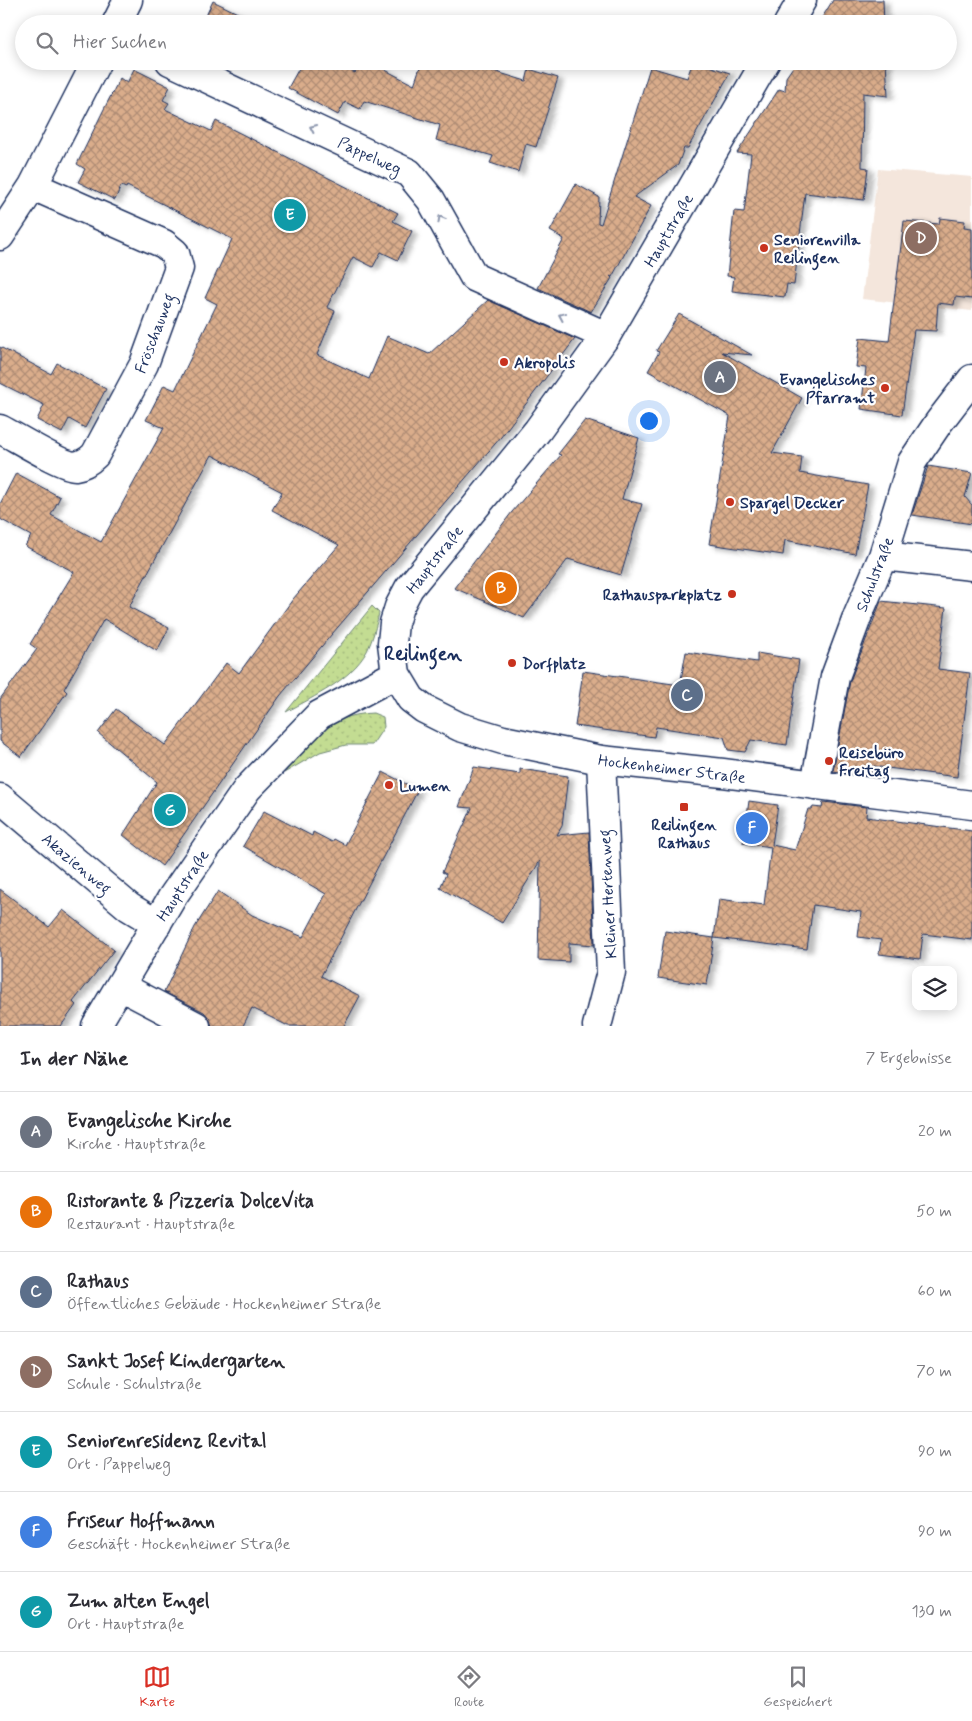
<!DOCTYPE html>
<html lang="de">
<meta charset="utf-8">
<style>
body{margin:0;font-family:Mynerve,sans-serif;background:#f7f7f7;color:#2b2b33}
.controls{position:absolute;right:15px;bottom:15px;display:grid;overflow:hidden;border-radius:10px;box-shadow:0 2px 12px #0003}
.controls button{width:45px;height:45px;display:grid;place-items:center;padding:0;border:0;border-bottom:1px solid #e1e1e2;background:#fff;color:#2b2b33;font:25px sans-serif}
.you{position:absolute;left:648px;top:420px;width:18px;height:18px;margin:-12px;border:4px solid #fff;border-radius:50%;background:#1a73e8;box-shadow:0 0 0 8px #1a73e833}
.badge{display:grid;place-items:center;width:32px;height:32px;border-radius:50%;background:#d93025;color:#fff;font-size:16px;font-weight:700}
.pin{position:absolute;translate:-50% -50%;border:2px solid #fff;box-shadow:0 1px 5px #0006}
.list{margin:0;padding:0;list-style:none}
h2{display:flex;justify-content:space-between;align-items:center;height:65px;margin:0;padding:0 20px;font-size:21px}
h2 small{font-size:16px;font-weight:400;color:#7c7c81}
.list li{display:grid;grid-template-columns:32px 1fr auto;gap:15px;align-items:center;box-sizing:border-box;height:80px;padding:0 20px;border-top:1px solid #e1e1e2}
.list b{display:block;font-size:19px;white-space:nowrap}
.list p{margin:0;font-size:16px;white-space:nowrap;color:#7c7c81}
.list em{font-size:16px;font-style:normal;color:#7c7c81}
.icon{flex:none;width:28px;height:28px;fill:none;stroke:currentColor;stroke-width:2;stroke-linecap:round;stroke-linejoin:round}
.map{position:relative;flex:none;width:972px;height:1026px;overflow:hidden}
.search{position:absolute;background:#fff;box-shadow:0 2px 12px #0003;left:15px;right:15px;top:15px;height:55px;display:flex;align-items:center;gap:12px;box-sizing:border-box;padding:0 18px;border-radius:28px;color:#7c7c81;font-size:19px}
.sheet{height:625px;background:#fff}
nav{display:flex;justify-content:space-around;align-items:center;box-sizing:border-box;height:70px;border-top:1px solid #e1e1e2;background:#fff;font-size:14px;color:#7c7c81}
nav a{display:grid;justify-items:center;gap:2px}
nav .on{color:#d93025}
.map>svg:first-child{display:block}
</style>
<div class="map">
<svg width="972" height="1026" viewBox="0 0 972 1026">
<defs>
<pattern id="grass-dots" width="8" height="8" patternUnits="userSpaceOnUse" patternTransform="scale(1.25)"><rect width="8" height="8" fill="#c3dc92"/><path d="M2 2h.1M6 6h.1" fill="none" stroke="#a7bd80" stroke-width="1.8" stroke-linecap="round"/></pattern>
<pattern id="building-cross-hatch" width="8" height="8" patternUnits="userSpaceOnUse" patternTransform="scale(1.25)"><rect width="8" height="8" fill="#daad8b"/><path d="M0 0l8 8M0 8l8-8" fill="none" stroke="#b08d75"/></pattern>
<filter id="shadow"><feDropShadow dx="5.5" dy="3" stdDeviation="2.5" flood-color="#0004"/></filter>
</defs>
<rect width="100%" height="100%" fill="#fff"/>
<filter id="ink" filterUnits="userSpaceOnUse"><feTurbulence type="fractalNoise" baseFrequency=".02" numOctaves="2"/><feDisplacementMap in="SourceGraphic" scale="10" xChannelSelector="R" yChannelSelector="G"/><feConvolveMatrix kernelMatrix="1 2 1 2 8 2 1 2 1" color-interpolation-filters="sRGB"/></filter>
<g filter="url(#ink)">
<path fill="#f4e6dc" d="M878 169 972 177V311L862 299Z"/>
<path fill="url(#grass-dots)" stroke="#6f8678" d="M372 606 379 613C376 626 373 639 367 651 351 680 315 696 286 712Z
M373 713 383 717 384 727 372 745H346L320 752 284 773C310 740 327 715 373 713Z"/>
<path fill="url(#building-cross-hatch)" stroke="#1b2f5e" filter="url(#shadow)" d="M833 0H883L884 24H818Z
M213 1 260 24H202Z
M303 61H332L355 73 361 61H368L414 85 422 61H461L526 81 529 69 558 78 536 147 526 144 518 172 490 163 493 156 436 140 440 125 364 101 360 109 345 102 338 115 288 88Z
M693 61 730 73 688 148H684L678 165 634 197 651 206 612 277 610 276 612 278 591 312 538 288 564 239 550 231 576 184 599 197 598 223 601 224 650 67 687 78Z
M797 61H886L888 96 863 93 862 167 868 168 864 200 805 193 794 285 787 284 785 297 732 291 734 277 727 276 734 211 744 212 751 154 737 153 779 89 785 91 786 77Z
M134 69 170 87 163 100 169 103 165 109 211 131 216 121 398 213 393 221 412 231 398 260 381 252 373 267 353 257 327 307 335 311 317 355 369 379 387 336 429 354 488 300 575 339 501 437 332 634 280 696 162 866 123 835 157 782 98 733 116 709 165 745 226 663 239 673 293 599 339 545 272 510 282 492 212 455 129 607 169 628 157 651 104 619 64 689 67 692 21 757 0 741V699L37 649 30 644 74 572 25 546 31 536 0 519V504L16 473 60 497 51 515 101 542 164 428 146 420 164 385 175 390 217 304 205 298 232 239 127 186 126 188 121 186 115 200 78 182 85 169 77 164 104 109 120 78 127 83Z
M940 218 965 221 964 227 972 228V299L955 297 954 305 938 303 936 331 914 330 902 415 861 409 866 368 856 367 860 338 889 341 904 221 939 224Z
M679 314 752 355 722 352 802 398 772 453 802 457 800 473 868 485 855 554 785 540 783 555 709 544 730 416 648 371 659 352 656 351Z
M0 347 51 374 57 363 106 389 85 428 69 419 62 433 37 420 44 405 0 383Z
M585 420 639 438 622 499 642 504 621 575 568 559 524 618 454 588 512 512 561 455 558 454Z
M928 466 972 473 965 497 972 505V524L912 515Z
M881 601 946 608 938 669 970 673 957 777 872 766 871 776 833 771 850 681Z
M686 652 757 662V653L799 660 787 745 751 740 745 752 728 750 724 737 656 727 654 737 575 726 583 671 680 685Z
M474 767 520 774V769L568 776 562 826 557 835 589 832 594 945 569 943V962L538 960 540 861 502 923 440 888 446 874 442 872 472 808 459 807Z
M383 772 418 790 321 976 360 996 344 1026H288L252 1008 243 1026H212L209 1018 204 1012 164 992 195 927 218 891 252 915 303 937 326 894 243 846 264 811 312 836 313 832 332 842 334 839 345 845Z
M749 801 778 805 772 845 795 850 808 809H812L813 807 822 808 823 802 867 807 866 817 972 831V940L923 934 920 959 879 954 881 940 858 937 861 912 813 905 807 949 714 938 719 899 764 905 771 847 743 843Z
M0 889 49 927 63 910 114 950 73 1002 76 1005 61 1026H0Z
M665 931 714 938 707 985 658 978Z"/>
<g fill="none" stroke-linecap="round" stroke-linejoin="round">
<g stroke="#1b2f5e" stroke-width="31">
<path id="street" d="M116 24 128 0
M170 61 409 173 431 200 474 277 606 336
M0 236 33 186 97 61
M0 429C14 436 62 466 75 466 83 465 89 461 95 455L144 364 179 268 175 253 164 244 33 186
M883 556 972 566
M815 785 835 677 858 615 883 556 912 462 939 422 972 379
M0 798 129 907 157 924
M120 986 196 1026
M597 1026 611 972 601 760"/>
</g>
<g stroke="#1b2f5e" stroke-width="31">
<path id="secondary" d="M788 24 802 0
M766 61 606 336 538 430 409 588 399 607 394 623 392 643 396 674 411 699 424 709 460 727 503 740 601 760 723 773 972 805
M96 1026 173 896 247 789 319 715 396 674"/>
</g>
<use href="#street" stroke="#fff" stroke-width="28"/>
<use href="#secondary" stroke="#fff" stroke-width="28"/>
</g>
<defs><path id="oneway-chevron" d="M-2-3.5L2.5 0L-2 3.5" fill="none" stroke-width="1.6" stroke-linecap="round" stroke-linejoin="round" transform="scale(1.25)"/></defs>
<g stroke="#8d97ae">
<use href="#oneway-chevron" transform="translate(313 128) rotate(-155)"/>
<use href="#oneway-chevron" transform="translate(441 219) rotate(-119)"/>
<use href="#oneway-chevron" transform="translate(562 316) rotate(-156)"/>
</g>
</g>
<g fill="#c8321e" stroke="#fff" stroke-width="2">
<circle cx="764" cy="248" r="5"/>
<circle cx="504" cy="362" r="5"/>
<circle cx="885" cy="388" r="5"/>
<circle cx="730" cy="502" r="5"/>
<circle cx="732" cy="594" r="5"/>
<circle cx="512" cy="663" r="5"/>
<circle cx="829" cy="761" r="5"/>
<circle cx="389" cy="785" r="5"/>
<rect x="679" y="802" width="10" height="10" rx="2.5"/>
</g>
<g text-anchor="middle" stroke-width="4.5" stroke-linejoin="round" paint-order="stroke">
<g font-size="16" fill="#1b2f5e" stroke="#fff">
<text transform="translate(370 155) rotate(25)" y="6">Pappelweg</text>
<text transform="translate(668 230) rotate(-60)" y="6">Hauptstraße</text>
<text transform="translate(154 333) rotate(-69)" y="6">Fröschauweg</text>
<text transform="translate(434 559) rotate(-52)" y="6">Hauptstraße</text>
<text transform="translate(874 574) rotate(-69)" y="6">Schulstraße</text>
<text transform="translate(672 768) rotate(7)" y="6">Hockenheimer Straße</text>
<text transform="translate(77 863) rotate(40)" y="6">Akazienweg</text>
<text transform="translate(182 885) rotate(-57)" y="6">Hauptstraße</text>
<text transform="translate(607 894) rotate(-93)" y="6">Kleiner Hertenweg</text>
</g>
<g font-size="16" font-weight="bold" fill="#1b2f5e" stroke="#fff" text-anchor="start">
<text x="774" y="245">Seniorenvilla<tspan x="774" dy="18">Reilingen</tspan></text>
<text x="514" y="368">Akropolis</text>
<text x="875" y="385" text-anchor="end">Evangelisches<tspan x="875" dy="18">Pfarramt</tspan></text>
<text x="740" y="508">Spargel Decker</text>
<text x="722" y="600" text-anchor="end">Rathausparkplatz</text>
<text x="522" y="669">Dorfplatz</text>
<text x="839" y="758">Reisebüro<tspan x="839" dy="18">Freitag</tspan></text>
<text x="399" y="791">Lumen</text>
<text x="684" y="830" text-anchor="middle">Reilingen<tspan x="684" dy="18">Rathaus</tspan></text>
</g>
<g font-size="19" font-weight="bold" fill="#1b2f5e" stroke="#fff">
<text x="423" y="660">Reilingen</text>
</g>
</g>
</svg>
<div class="controls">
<button><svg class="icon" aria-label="layers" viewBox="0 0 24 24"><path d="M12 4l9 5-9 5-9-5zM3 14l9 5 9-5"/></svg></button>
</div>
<div class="you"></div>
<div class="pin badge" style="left:720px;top:377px;background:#6b7280">A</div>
<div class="pin badge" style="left:501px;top:588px;background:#e8710a">B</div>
<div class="pin badge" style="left:687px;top:695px;background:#5c6f8a">C</div>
<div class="pin badge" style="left:921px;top:238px;background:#8d6e63">D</div>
<div class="pin badge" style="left:290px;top:215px;background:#0f9aa8">E</div>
<div class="pin badge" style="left:752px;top:828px;background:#3f7fe0">F</div>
<div class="pin badge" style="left:170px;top:810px;background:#0f9aa8">G</div>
<div class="search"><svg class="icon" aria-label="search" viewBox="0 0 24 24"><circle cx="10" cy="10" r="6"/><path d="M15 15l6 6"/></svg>Hier suchen</div>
</div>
<section class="sheet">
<h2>In der Nähe<small>7 Ergebnisse</small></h2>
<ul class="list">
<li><span class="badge" style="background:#6b7280">A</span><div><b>Evangelische Kirche</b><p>Kirche · Hauptstraße</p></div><em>20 m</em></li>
<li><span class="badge" style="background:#e8710a">B</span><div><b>Ristorante &amp; Pizzeria DolceVita</b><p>Restaurant · Hauptstraße</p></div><em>50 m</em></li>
<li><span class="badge" style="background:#5c6f8a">C</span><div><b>Rathaus</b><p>Öffentliches Gebäude · Hockenheimer Straße</p></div><em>60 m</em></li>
<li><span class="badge" style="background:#8d6e63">D</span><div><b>Sankt Josef Kindergarten</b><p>Schule · Schulstraße</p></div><em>70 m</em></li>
<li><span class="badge" style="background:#0f9aa8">E</span><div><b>Seniorenresidenz Revital</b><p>Ort · Pappelweg</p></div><em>90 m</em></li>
<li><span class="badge" style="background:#3f7fe0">F</span><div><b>Friseur Hoffmann</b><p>Geschäft · Hockenheimer Straße</p></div><em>90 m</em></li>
<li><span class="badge" style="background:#0f9aa8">G</span><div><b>Zum alten Engel</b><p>Ort · Hauptstraße</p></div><em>130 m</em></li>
</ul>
</section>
<nav>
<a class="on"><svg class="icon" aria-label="map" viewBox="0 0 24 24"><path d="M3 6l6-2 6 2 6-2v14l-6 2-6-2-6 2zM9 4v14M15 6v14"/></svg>Karte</a>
<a><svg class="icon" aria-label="directions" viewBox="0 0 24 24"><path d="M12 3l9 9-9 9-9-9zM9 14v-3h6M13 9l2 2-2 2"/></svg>Route</a>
<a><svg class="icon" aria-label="saved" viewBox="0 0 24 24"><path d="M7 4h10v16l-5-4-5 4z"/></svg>Gespeichert</a>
</nav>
